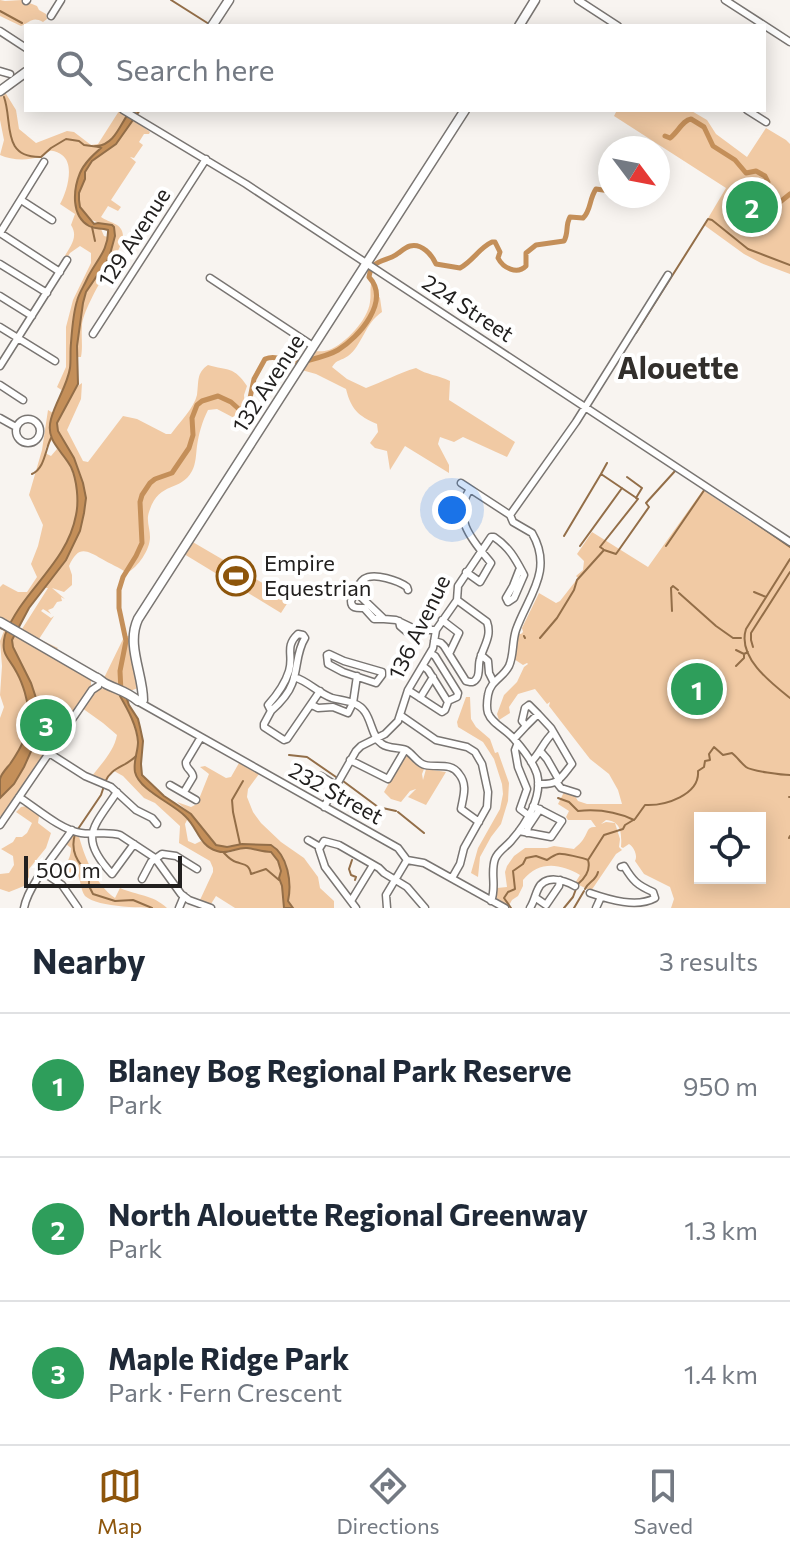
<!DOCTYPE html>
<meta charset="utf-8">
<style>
body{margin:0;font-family:Commissioner,sans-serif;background:#f2f2f3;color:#1f2937}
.controls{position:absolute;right:24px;bottom:24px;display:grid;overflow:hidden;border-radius:0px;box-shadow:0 4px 20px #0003}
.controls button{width:72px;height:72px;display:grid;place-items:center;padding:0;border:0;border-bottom:2px solid #e0e1e3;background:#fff;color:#1f2937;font:40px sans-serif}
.compass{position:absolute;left:598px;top:136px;width:72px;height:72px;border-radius:50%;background:#fff;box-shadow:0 4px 20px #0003;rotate:122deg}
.scale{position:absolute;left:24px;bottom:20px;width:158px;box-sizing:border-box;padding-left:8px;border:4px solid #22201f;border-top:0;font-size:22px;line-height:28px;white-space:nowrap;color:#22201f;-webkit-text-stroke:6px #fff;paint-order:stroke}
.you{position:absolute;left:452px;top:510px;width:28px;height:28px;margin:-20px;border:6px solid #fff;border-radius:50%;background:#1a73e8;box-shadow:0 0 0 12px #1a73e833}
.badge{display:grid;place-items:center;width:52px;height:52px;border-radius:50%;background:#8d550b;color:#fff;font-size:26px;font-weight:700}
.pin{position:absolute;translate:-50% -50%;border:4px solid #fff;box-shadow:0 2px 8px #0006}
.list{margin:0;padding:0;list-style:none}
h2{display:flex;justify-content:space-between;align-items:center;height:104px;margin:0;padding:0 32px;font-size:34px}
h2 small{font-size:26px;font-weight:400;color:#747a83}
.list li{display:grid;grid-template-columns:52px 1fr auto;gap:24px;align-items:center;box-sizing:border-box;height:144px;padding:0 32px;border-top:2px solid #e0e1e3}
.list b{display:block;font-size:30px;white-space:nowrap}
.list p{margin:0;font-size:26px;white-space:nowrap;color:#747a83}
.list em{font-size:26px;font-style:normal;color:#747a83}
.icon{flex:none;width:44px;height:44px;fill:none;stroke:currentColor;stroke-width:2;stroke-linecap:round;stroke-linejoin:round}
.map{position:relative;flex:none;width:790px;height:908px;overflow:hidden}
.search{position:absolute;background:#fff;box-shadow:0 4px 20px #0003;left:24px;right:24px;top:24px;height:88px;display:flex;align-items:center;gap:20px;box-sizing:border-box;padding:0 28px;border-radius:0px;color:#747a83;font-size:30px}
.sheet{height:536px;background:#fff}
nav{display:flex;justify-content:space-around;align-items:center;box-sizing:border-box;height:112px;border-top:2px solid #e0e1e3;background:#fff;font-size:22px;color:#747a83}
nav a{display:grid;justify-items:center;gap:4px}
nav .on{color:#8d550b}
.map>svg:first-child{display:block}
</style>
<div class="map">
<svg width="790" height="908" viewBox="0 0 790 908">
<rect width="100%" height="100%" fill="#f8f4f0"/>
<path fill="#f1caa4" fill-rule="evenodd" d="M0 0 5 1 22 0 37 6 39 10 46 14 47 19 43 22C32 16 31 22 21 26L0 16Z
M3 89 16 110 19 129 36 143 67 131 74 132 91 145 98 144 119 111 127 115 150 132 149 134H144L139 142 143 145 134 158 130 157 136 162 111 200 121 207 118 211 108 206 101 217C109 223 123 223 123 236 122 247 110 265 104 275 98 286 82 314 82 326 81 337 83 346 81 357H78V326L83 303 86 292 109 259 115 236 103 225 90 219 88 222 82 219 89 226 101 229 104 236 108 237 100 260 92 269 77 301 71 342 70 367 63 391 57 387 66 367V327L73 300 91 263V253L80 246 70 253 66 260 62 262C67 249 80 239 71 225L75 214 60 204C67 192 75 164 62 155 59 153 54 150 50 151 46 152 43 156 39 157 26 161 11 160 0 155L4 140 0 120V91Z
M617 110H690L707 120 716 134 747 157 766 128 786 140 790 144V274L761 263 744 254 704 225 726 188 614 116Z
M371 284 380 298 382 312C365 323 362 346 348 356 341 361 337 359 332 367L347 379 366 388C383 382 398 373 416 368 427 375 438 375 450 381L449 400 515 442 507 457 463 437 454 442 440 437 438 444 449 465V473L405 446 390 470 387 451 375 448 370 443 378 432 377 424C358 416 351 409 346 389L316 374 298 369 310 351C317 351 323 352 329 350 345 344 368 320 370 302 371 296 370 291 371 284Z
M208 365C228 371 234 366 247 386L244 395 245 410 236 419 217 409 208 410C202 422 199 433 197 446 196 454 196 464 192 471 180 493 159 480 149 512 146 521 150 528 150 537 150 550 138 567 127 573 119 567 110 564 102 559 85 549 78 546 69 566L72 575V585L64 592 52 588 65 599 61 597 62 601 57 602 53 608 48 610 51 614 43 609 41 611 51 618 54 616 39 639 58 648 56 650 19 630 22 629 48 588H43C65 564 85 534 85 500 85 486 80 471 74 458 69 448 56 436 57 425 58 418 64 409 67 403 72 394 74 388 82 383L81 399 67 430 83 461 88 462 123 416 137 419 166 434H171C179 423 194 408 197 395 199 382 196 373 208 365Z
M48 410 53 413 50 424 52 440 46 447 45 453 51 456 57 449C62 455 68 461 71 469 85 499 74 537 56 563 41 582 23 600 11 622L8 623 0 618V587L3 584 18 592H27L37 577 31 564 38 546 43 525 29 495 42 450Z
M703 490 751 522 752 521 790 547V908H671L674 899 670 887 644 874 635 861C638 856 634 847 629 844L623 848 621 847C622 833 621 821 606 820L601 824 606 822 615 823 620 839 619 847 622 850 616 854 591 891 575 883 580 875C559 863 539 861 523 880V886L518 896 512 900 508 907 495 897 497 888 507 887 505 872 507 866 514 856 525 848H547L554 846 574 849C577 846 582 842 584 838 588 832 587 826 596 827L591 820H568L566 817 569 811 558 804 564 792 575 796 578 801 587 804H622L618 790 609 774 590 759 549 706 550 702 547 704 535 689 518 694 509 707 510 713 499 720 497 714 504 695 517 682 524 667 528 664 527 663 523 665 514 659 519 634H521L523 632 522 628 539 593 556 603 560 601 578 578 576 576 583 570 584 561 577 554 592 532 648 567ZM700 818H760V878H700Z
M191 541 290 599 281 613 184 554Z
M6 626 91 679V689L3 816H0V718L4 707 0 695 2 666 0 641Z
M131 635 138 688 130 691 105 680 104 678 124 637Z
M100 688 118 692 132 719 138 740 135 771 151 793 169 803 188 818 185 824 188 841 195 844 201 841 210 849 228 853 245 847 271 852 278 861 281 871 279 878 282 886 284 908H235L216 896 211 904 200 900 213 872V868L210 861 179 843 180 826 155 803 144 798 123 776 114 771 109 775 106 783 92 776C102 763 114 751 117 735L103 723 82 708 94 691Z
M466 697H470L471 719 476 727 490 739 495 753 498 752 509 783 508 801 501 824 491 837 480 857 478 877 471 873 478 848 500 809 503 794 502 784 494 759 483 742 458 727 457 722Z
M406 753 413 762 424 769 422 774 423 780 426 769 446 772 426 805 408 797 416 789 410 791 401 802 391 799 384 792Z
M239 763 259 774 248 789 247 797 253 812 261 823 281 842 304 858 318 877 320 888 334 901V908H293L287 901 289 883 286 863 275 847 271 845 242 844 219 847 212 842 191 814 177 802 191 807 197 804 209 774 200 767 205 766 226 778 231 777Z
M27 806 35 810 39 816 38 823 51 833 46 848 29 869V877L24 886 9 892 0 889V874L9 873 14 865 13 856 1 849 13 842 16 837H22L27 833 32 823 16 812 21 807Z
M72 833H78C84 856 95 884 115 898L120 888C138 896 152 894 167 908 146 908 98 908 85 896 80 889 81 878 76 871L72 870 70 873 65 868C68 860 71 856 71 848L66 844Z"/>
<path fill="#c48f59" stroke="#936e48" stroke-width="2" d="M131 110H140L116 144 92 161 85 172V179L79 193V200L80 207 94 224 98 223 112 225 114 227 115 236 109 258 86 292 83 303 77 346 78 384 57 423 58 431 74 458 83 483 86 498 84 513 80 531 66 560 29 608 12 640 13 647 31 683 37 701 39 719 37 738 24 767 14 784 0 798C0 792 0 785 0 779 1 774 6 769 10 764 20 750 30 731 29 714 28 701 23 684 17 673 9 657 0 655 5 635 22 590 67 564 76 515 79 501 77 480 71 467 62 450 45 441 51 419 56 401 67 386 70 368 71 360 70 351 71 343 72 330 73 314 77 301 79 293 84 286 87 279 95 262 109 250 108 230 100 227 96 230 89 226 71 216 73 190 80 173 84 163 93 155 101 148L97 146C116 144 120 123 131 110Z
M121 693 126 696 129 705 138 719 140 727 143 741 141 764 142 775 164 796 191 814 216 845 227 847 242 844 271 845C288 855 292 883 288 901L293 908H284L282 886 279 878 281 871 278 861 271 852C263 852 255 849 247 848 236 847 229 855 217 851 199 846 198 828 185 816 172 803 139 790 135 772 133 761 138 752 138 742 137 726 128 710 120 696Z"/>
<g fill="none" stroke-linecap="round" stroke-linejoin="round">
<path stroke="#936e48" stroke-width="2" d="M171 0 209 24
M0 11 22 23
M4 97C13 122 1 158 41 157L51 148 66 139 79 141 84 145 99 147
M92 227 95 241
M636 333 708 219 712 220 748 249 790 265
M607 463 601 474 635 497
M32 474C45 468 45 450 51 438
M754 522 790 547
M564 536 601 474
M580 546 622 488
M666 546 705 489
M603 549 600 547 638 499 636 498 642 488 627 477
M790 559 746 629C737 657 771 683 790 698
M754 592 766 597
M679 593 716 626 733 638H741
M672 611 671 588 673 586 678 590
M0 628 7 631
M524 636 525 638
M540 638 557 618 574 590 577 580 604 550 616 554 649 507 646 503 675 471
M753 647 751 640V633L790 572
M736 650 744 654 748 652
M736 666 744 658V654
M289 755 307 757 336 777
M343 781 378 807 396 811
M105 782C111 767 126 767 136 756
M789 797H790
M558 798 569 802 578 811C597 809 617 812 634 820
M398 812 424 833
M78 829 101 795 104 786
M75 834C70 851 77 862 89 874V886L93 894 115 901 133 900 152 908
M789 838 790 836
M240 844 233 812 232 800 243 781
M223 852C226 855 231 861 236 862 245 865 249 864 251 874L266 869 279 880
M352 860 349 869 351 875 356 877 355 880
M578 884C585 878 591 870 588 860
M585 889C589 881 596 881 598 872
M511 908 504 898 508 892 515 889 513 871 523 864 526 858 536 856 547 860C550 858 554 855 558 854 562 853 584 858 588 860L604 835 623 829 625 825 635 819 645 805C665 806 700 795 698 771L704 767 705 761 710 760 709 754 714 747 723 755 732 753C737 757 741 763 746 767 751 771 783 775 790 775
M564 908 573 897 576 889
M574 908 584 891"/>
<path stroke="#c48f59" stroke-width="5" d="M665 136 670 138C678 132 683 120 691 119L704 127 713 146 735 160 746 173 756 171 765 176 768 182 762 200 763 204 780 202 790 194
M632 196H633
M121 692 120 671 126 641 119 608V590L123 577 136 556 142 543 140 502 142 495 150 483 155 479 172 473 189 448 193 435 192 418 197 405 202 401 218 396 231 402 241 411 250 398 254 379 265 359C278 354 288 364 302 362 313 359 328 356 338 350 359 337 391 301 369 277 371 262 380 262 392 257 399 254 403 248 410 246 422 243 432 255 436 264L460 268C473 261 479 248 492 242H495L500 252 498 258C503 268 517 275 526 266V253L536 245 564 241C569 232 565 226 570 217L583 218C591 211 589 199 596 189L610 191"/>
<g stroke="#797572" stroke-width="9">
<path id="minor" d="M578 0 618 26
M725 0 790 42
M26 1 27 0
M51 16 61 0
M0 31 26 48
M0 71 10 74
M123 110 246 184 790 542
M747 110 766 122
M21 200 52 220
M0 233 44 162
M0 233 60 272
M0 264 47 293
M210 278 313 346
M0 296 32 316
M0 327 55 361
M93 334 206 159
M0 366 67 260
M0 385 23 400
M0 418 16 427
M16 431a12 12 0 1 1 24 0a12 12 0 1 1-24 0Z
M461 483 510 515 513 522 532 533C554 571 528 596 516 630 512 642 514 655 509 666 503 678 490 681 488 695 487 701 486 707 488 713 492 724 506 729 514 739 522 748 533 762 537 774 543 797 526 824 511 841 506 847 498 851 495 859 490 873 497 887 491 901
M510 515 576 422 668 275
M466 572 480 582 491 563C473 541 451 518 470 489
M355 594 360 596 384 619 396 620 417 630H436
M384 619H374L364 608C358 608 351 609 351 601 355 594 357 584 364 579 374 572 399 581 407 587L408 590
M442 620 459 633 449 654
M399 621 400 626 407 632H410L412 628
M434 641 441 643 444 646 466 681C471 682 473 684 477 678 480 673 478 664 480 659 484 645 492 636 487 622L457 600
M430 653 435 656 458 693 457 697 448 701
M329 654 344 661 382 672V675L376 683 343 672 328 664 327 655Z
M481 655 488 661 489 673 493 681
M294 677C308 681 318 693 332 698 343 701 358 701 365 712 372 722 372 737 382 744 389 749 398 747 406 750 413 754 417 763 425 765 437 768 451 762 459 774 468 785 463 797 461 809L479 822
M408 690 442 712 445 710 448 702 428 670 423 666
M420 698 433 677
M139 702 398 848 407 860 424 863 505 908
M312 705 318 708 333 707 348 713 353 703 357 676
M271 711C280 703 288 695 292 684 298 669 296 652 305 638L303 635 298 634C284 647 294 655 289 671 285 684 277 695 268 705L271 711 264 724V727L284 740 287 739 320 691
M400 715 436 740 467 747 475 752 482 764 488 792 487 807 464 848 460 864 452 878
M514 739 526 726 522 721 525 708 529 705 538 714 526 726
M517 745 515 750 518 767 527 789 520 809 528 815
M541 752 547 759 559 780
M49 753 85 776 111 787 136 810 152 818 157 824
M350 760 388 779 405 750
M531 762C540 753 544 741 553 733
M321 776 337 786
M557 783 561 788 577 793
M538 784C559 785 560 779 572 764L551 728 538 714
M170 785 196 800
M117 792C93 828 78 837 112 874L134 844
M184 792 193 777C193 770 185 769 186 762L201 737
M19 797C36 808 61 830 81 833 94 835 107 831 120 835L155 858 181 894 189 900 211 908
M324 807 356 751 361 746 385 734 398 721 408 690 433 648 436 630 457 600 458 586 491 537H494C509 547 515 558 523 573L524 575 514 598 508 602 506 598 513 586 520 568
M0 825 92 690 98 686
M519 831 551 837 562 821 533 806
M527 833 528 827 540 809
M308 840 320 847
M43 872 62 885 78 908
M142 879 151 862 162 854 176 856 197 869
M590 893C610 900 637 908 655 898L653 892C637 885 633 881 624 866L621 867
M536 898 546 905 559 886 560 880
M351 901 373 865
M24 908C28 885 58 851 72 830
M179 908 184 896
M356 908 325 867 319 849 324 841 339 845 379 868 384 873 407 887 425 908
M387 908 386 895 407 860
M530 908C534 902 535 895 538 889 545 874 564 880 575 886
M596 908 601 897"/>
</g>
<g stroke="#797572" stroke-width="11">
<path id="major" d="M212 26 229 0
M519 26 535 0
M0 91 26 72
M0 622 95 677C99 678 102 682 106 684 118 690 128 692 138 701L143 700C143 674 126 645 138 619L465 110"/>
</g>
<use href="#minor" stroke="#fff" stroke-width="6"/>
<use href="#major" stroke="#fff" stroke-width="8"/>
</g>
<defs>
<g id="stadium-ring" transform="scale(2)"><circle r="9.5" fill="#fff" stroke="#8d550b" stroke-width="1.5"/><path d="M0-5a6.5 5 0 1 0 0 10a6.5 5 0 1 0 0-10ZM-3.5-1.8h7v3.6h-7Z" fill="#8d550b"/></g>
</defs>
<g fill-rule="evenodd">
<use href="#stadium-ring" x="236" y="576"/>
</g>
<g text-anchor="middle" stroke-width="8" stroke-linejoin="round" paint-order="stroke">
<g font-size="22" fill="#22201f" stroke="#fff">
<text transform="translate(134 237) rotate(-57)" y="8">129 Avenue</text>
<text transform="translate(468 308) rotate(33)" y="8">224 Street</text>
<text transform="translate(268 383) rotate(-57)" y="8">132 Avenue</text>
<text transform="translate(419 627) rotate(-64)" y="8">136 Avenue</text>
<text transform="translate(336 793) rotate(29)" y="8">232 Street</text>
</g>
<g font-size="22" fill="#22201f" stroke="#fff" text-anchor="start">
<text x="264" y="571">Empire<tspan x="264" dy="25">Equestrian</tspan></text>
</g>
<g font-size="30" font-weight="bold" fill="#322f2c" stroke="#fff">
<text x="678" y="379">Alouette</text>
</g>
</g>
</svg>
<div class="controls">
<button><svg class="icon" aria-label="locate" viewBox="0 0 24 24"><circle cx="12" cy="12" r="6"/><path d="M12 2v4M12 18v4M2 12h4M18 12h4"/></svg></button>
</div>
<svg class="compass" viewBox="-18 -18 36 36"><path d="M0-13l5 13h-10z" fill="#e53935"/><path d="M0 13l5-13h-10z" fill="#747a83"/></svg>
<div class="scale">500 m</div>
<div class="you"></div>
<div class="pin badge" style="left:697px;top:689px;background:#2e9e5b">1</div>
<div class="pin badge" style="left:752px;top:207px;background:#2e9e5b">2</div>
<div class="pin badge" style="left:46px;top:725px;background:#2e9e5b">3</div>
<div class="search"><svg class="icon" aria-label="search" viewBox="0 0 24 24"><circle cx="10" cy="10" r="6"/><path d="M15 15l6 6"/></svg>Search here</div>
</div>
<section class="sheet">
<h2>Nearby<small>3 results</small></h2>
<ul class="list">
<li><span class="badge" style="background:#2e9e5b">1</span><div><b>Blaney Bog Regional Park Reserve</b><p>Park</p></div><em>950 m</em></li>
<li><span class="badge" style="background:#2e9e5b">2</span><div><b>North Alouette Regional Greenway</b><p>Park</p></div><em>1.3 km</em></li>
<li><span class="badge" style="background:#2e9e5b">3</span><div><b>Maple Ridge Park</b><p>Park · Fern Crescent</p></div><em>1.4 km</em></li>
</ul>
</section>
<nav>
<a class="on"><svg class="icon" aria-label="map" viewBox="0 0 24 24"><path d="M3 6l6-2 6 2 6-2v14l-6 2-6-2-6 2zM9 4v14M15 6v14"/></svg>Map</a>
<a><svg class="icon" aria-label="directions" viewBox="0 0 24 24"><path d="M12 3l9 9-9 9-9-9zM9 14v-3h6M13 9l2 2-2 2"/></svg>Directions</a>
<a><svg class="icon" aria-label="saved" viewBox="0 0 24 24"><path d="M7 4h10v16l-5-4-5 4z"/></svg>Saved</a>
</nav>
